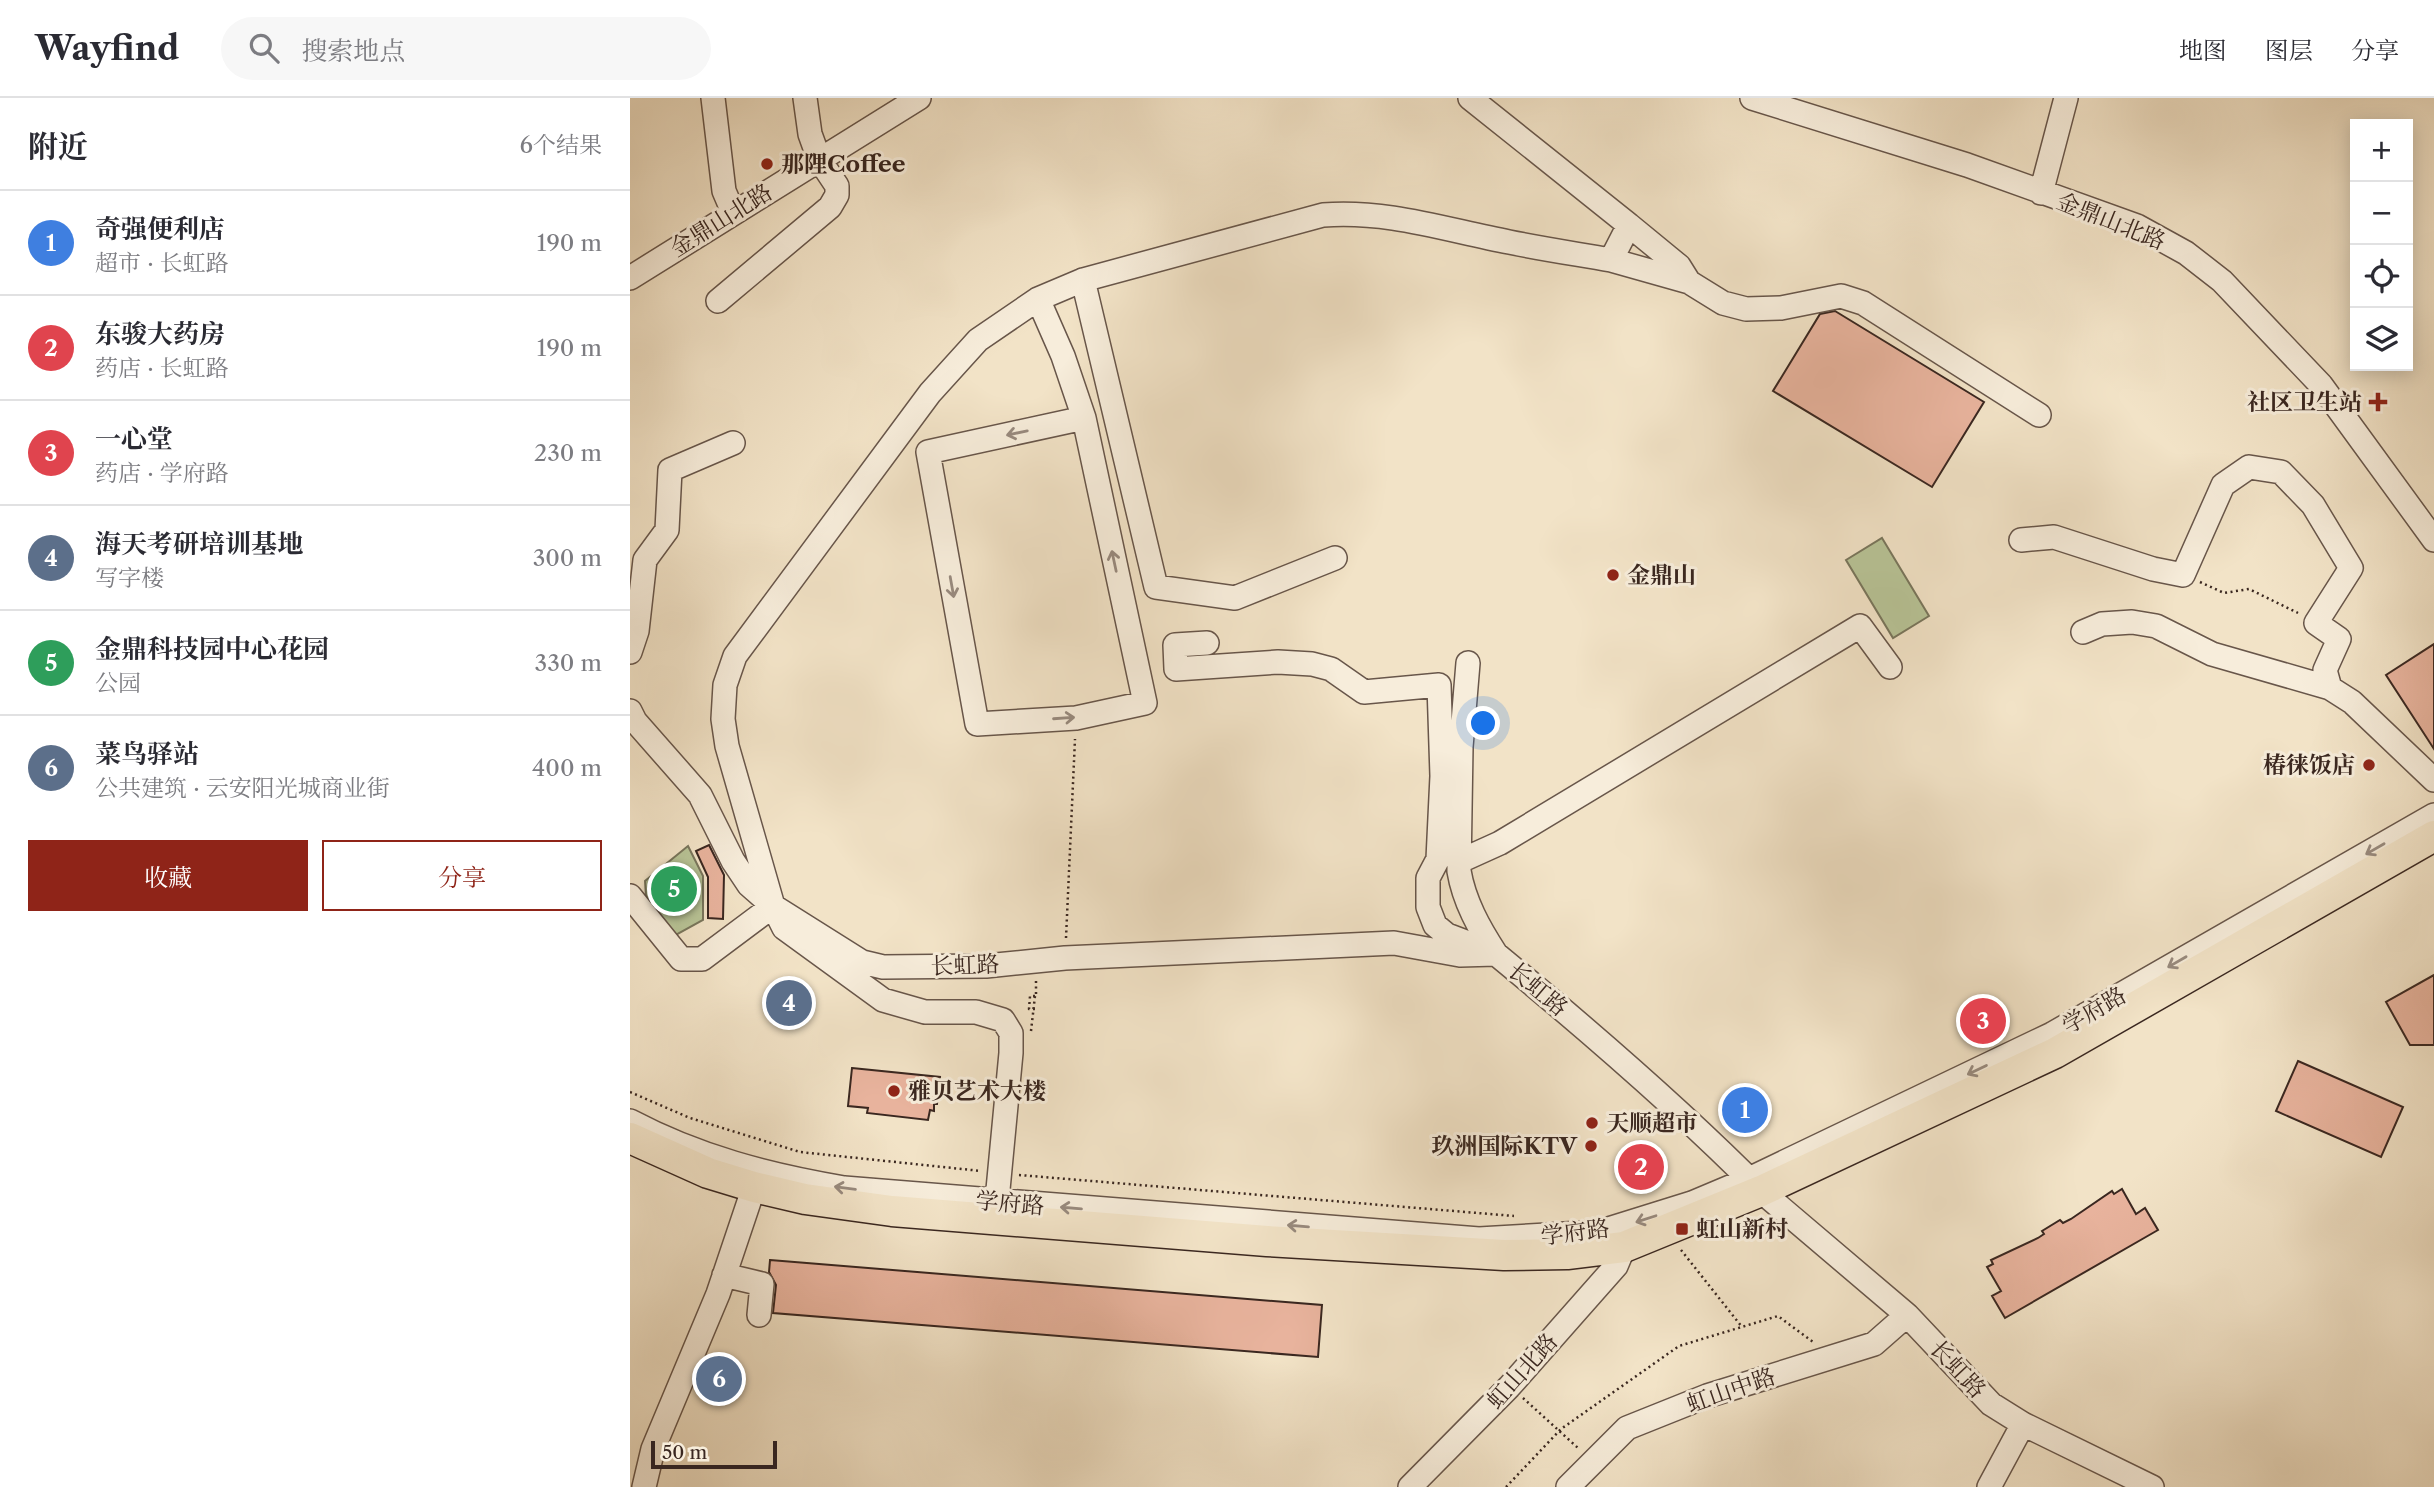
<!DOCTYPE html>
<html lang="zh">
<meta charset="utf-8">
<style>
body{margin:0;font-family:"Libre Caslon Text","Noto Serif SC",serif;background:#f7f7f7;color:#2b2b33}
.controls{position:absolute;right:21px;top:21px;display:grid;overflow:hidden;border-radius:0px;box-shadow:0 4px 18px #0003}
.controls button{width:63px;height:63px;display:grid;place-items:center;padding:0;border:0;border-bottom:2px solid #e1e1e2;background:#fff;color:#2b2b33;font:35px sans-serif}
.scale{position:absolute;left:21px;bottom:18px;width:126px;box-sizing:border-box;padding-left:7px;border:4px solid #3a2720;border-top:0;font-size:19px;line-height:24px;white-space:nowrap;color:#3a2720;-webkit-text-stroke:5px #f7eddb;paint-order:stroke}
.you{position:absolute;left:854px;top:626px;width:24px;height:24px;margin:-18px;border:5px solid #fff;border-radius:50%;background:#1a73e8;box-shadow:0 0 0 10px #1a73e833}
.badge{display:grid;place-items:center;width:46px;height:46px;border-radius:50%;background:#8f2418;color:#fff;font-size:23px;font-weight:700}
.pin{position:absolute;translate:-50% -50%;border:4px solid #fff;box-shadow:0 2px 7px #0006}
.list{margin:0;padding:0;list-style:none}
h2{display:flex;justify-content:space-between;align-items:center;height:91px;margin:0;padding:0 28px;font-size:30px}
h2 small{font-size:23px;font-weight:400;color:#7c7c81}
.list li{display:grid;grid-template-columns:46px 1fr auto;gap:21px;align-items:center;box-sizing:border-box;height:105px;padding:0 28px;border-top:2px solid #e1e1e2}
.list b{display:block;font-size:26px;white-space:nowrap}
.list p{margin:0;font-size:23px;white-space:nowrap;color:#7c7c81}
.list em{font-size:23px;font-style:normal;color:#7c7c81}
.actions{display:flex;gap:14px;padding:21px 28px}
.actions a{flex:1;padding:16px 0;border:2px solid #8f2418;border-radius:0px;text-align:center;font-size:24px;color:#8f2418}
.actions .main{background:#8f2418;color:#fff}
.icon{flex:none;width:38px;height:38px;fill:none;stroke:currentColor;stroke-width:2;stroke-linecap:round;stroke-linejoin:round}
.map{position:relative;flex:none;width:1804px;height:1389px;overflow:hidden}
header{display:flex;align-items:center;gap:42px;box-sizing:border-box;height:98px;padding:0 35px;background:#fff;border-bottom:2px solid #e1e1e2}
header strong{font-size:33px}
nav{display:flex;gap:38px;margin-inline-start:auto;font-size:24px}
.search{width:490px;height:63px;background:#f7f7f7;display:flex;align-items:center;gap:18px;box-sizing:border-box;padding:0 24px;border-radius:38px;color:#7c7c81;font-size:26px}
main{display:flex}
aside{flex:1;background:#fff}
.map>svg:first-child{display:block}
</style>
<header>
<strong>Wayfind</strong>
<div class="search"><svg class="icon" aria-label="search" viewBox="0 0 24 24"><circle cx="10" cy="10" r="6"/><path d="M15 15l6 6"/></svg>搜索地点</div>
<nav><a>地图</a><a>图层</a><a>分享</a></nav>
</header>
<main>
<aside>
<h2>附近<small>6个结果</small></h2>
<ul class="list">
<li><span class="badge" style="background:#3f7fe0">1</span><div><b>奇强便利店</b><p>超市 · 长虹路</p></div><em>190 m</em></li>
<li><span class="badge" style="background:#e0444e">2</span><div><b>东骏大药房</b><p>药店 · 长虹路</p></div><em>190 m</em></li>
<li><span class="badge" style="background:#e0444e">3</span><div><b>一心堂</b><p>药店 · 学府路</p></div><em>230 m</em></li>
<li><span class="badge" style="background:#5c6f8a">4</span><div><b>海天考研培训基地</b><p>写字楼</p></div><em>300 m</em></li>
<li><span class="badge" style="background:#2e9e5b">5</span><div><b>金鼎科技园中心花园</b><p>公园</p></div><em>330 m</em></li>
<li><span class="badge" style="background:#5c6f8a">6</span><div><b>菜鸟驿站</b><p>公共建筑 · 云安阳光城商业街</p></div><em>400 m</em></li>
</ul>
<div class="actions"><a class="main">收藏</a><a>分享</a></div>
</aside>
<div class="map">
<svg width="1804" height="1389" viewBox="0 0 1804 1389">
<rect width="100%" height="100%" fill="#f2e3c7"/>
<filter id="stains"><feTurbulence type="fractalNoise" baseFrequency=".00286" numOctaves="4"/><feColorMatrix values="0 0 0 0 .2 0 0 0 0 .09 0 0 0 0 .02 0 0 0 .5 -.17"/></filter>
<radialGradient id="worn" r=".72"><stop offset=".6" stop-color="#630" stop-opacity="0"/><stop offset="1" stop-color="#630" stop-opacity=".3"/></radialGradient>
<path fill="#b8c497" stroke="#79765c" stroke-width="2" d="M1252 440 1299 518 1263 540 1216 462Z
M58 748 73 778V822L44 838 16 798 15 783Z"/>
<path fill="#e8b39d" stroke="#3a2720" stroke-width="2" d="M1205 213 1354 304 1302 389 1143 293 1190 216Z
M1804 546V651L1756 577Z
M79 747 94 777 93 821 78 820V779L66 753Z
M1804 877V947H1780L1756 904Z
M1668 963 1773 1009 1751 1059 1646 1013Z
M222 970 310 979 307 1006H304V1013L300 1012 298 1022 237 1015 238 1010 218 1008Z
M1492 1091 1506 1116 1515 1110 1528 1132 1375 1220 1362 1198 1371 1193 1357 1169 1363 1166 1361 1162 1408 1140 1414 1136 1412 1133 1430 1122 1433 1125 1441 1121 1482 1093 1484 1096Z
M140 1162 692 1207 688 1259 143 1215 146 1187 139 1174Z"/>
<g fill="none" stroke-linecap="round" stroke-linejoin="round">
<g stroke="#68564a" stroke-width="26">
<path id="minor" d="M83 0 94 93 103 114
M1122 0 1337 67 1507 128 1556 155 1592 183 1691 287 1804 442
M1411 95 1436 0
M999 127 1049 168 1059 184
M981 162 1059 184 1093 205 1116 211 1151 210 1211 198 1233 205 1409 317
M0 180 289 0
M453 182 526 489 605 500 705 460
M408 201 433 258 454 320 515 605 446 620 347 626 298 354 454 320
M88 203 200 109 207 97V88L189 61 180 36 175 0
M1391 442 1424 439 1523 471 1553 477 1593 387 1619 369 1651 374 1683 407 1721 470 1686 525 1709 541 1695 572 1700 590
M1453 534 1472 526 1502 524 1526 528 1582 556 1700 590 1722 604 1804 682
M577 545 545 547 546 571 648 564 682 566 701 571 734 594 809 587 812 678 808 761 798 780V809L805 827 817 837 854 851
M0 554 7 533 15 462 37 432 40 372 103 345
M838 565 831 649 829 773C834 803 849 830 866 856 957 931 1048 1009 1131 1093L1277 1217 1361 1306 1393 1326 1522 1389
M0 613 5 623 70 697 103 763 119 787 143 808 232 864 253 869 356 868 435 860 764 845 830 857 866 856
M828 764 870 745 1230 528 1260 569
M0 798 51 861H72L143 808
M0 1023C68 1059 138 1077 214 1090L849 1141 969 1134 1062 1105 1119 1081 1422 936 1804 717
M365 1123 381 955V935L373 922 346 914H295L253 902 154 830 143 808 97 648 93 621 95 587 105 558 300 295 348 242 408 201 453 182 693 117C758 112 816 132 879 144 913 151 947 156 981 162L999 127 840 0
M94 1177 132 1186 129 1217
M14 1389 23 1351 88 1196 124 1089
M780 1389 879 1289 986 1168 994 1149
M938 1389 997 1330 1077 1298 1244 1246 1277 1217
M1359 1389 1393 1326"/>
</g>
<g stroke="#3a2720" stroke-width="33">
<path id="major" d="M0 1040 78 1075 124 1089 175 1101 262 1113 637 1143 874 1157 937 1156 994 1149 1131 1093 1425 955 1804 738"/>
</g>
<path stroke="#3a2720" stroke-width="2.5" stroke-dasharray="2 3.5" stroke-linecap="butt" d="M1570 484 1594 495 1619 491 1668 515
M436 840 445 641
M406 883V897
M401 933 405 898
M0 994 60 1020 170 1054 351 1073
M389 1077 884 1118
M1051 1152 1112 1229
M893 1300 948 1350
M876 1389 931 1331 1049 1248 1148 1218 1183 1244"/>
<use href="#minor" stroke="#f7eddb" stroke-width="23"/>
<use href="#major" stroke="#f2e3c7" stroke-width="30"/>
<path stroke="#3a2720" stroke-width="2.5" stroke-dasharray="2 3.5" stroke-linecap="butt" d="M405 898H400L399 911H406"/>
</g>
<defs><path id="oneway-shaft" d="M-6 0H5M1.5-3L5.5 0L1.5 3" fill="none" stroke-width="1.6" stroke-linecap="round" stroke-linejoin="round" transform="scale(1.75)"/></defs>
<g stroke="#988a7e">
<use href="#oneway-shaft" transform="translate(387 335) rotate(168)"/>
<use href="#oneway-shaft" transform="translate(484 463) rotate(-102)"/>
<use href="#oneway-shaft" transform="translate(322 489) rotate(80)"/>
<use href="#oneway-shaft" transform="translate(434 620) rotate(-4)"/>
<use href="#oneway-shaft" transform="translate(1745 751) rotate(150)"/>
<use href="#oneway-shaft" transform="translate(1547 864) rotate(150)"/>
<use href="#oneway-shaft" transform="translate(1347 972) rotate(154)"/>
<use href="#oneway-shaft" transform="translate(215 1090) rotate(-173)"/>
<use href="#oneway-shaft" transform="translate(441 1110) rotate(-175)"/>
<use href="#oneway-shaft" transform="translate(1016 1121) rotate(162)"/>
<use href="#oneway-shaft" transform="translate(668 1128) rotate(-175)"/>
</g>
<g fill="#8f2418" stroke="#f7eddb" stroke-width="2.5">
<circle cx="137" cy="66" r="7"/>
<path d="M1744.5 293.5h7v7h7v7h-7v7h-7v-7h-7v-7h7z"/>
<circle cx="983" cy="477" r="7"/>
<circle cx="1739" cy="667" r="7"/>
<circle cx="264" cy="993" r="7"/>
<circle cx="962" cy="1025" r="7"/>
<circle cx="961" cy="1048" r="7"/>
<rect x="1045" y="1124" width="14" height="14" rx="3.5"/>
</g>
<g text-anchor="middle" stroke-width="6" stroke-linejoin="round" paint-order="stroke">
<g font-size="23" font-weight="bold" fill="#3a2720" stroke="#f7eddb" text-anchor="start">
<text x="151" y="74">那䧉Coffee</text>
<text x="1732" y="312" text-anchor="end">社区卫生站</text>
<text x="997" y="485">金鼎山</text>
<text x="1725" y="675" text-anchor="end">椿徕饭店</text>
<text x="278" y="1001">雅贝艺术大楼</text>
<text x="976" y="1033">天顺超市</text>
<text x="947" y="1056" text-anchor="end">玖洲国际KTV</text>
<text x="1066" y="1139">虹山新村</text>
</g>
<g font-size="23" fill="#3a2720" stroke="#f7eddb">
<text transform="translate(91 122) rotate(-32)" y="8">金鼎山北路</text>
<text transform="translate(1481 123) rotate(22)" y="8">金鼎山北路</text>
<text transform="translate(335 867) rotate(-2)" y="8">长虹路</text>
<text transform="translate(908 891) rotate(40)" y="8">长虹路</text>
<text transform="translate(1464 912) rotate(-30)" y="8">学府路</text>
<text transform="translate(380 1105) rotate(5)" y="8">学府路</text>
<text transform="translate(945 1134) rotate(-7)" y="8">学府路</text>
<text transform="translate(1328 1271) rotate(47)" y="8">长虹路</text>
<text transform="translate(892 1273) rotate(-48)" y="8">虹山北路</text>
<text transform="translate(1101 1292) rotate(-19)" y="8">虹山中路</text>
</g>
</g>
<rect width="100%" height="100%" filter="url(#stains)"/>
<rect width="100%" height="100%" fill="url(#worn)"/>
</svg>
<div class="controls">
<button>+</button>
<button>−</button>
<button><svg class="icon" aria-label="locate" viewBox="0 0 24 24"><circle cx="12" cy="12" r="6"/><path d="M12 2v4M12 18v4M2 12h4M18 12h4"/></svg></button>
<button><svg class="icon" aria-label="layers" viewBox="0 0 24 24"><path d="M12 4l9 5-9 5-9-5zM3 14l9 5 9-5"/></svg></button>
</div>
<div class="scale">50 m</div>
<div class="you"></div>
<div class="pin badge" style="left:1115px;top:1012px;background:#3f7fe0">1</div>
<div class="pin badge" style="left:1011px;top:1069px;background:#e0444e">2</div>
<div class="pin badge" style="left:1353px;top:923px;background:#e0444e">3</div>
<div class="pin badge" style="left:159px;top:905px;background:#5c6f8a">4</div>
<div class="pin badge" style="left:44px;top:791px;background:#2e9e5b">5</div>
<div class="pin badge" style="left:89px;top:1281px;background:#5c6f8a">6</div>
</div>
</main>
